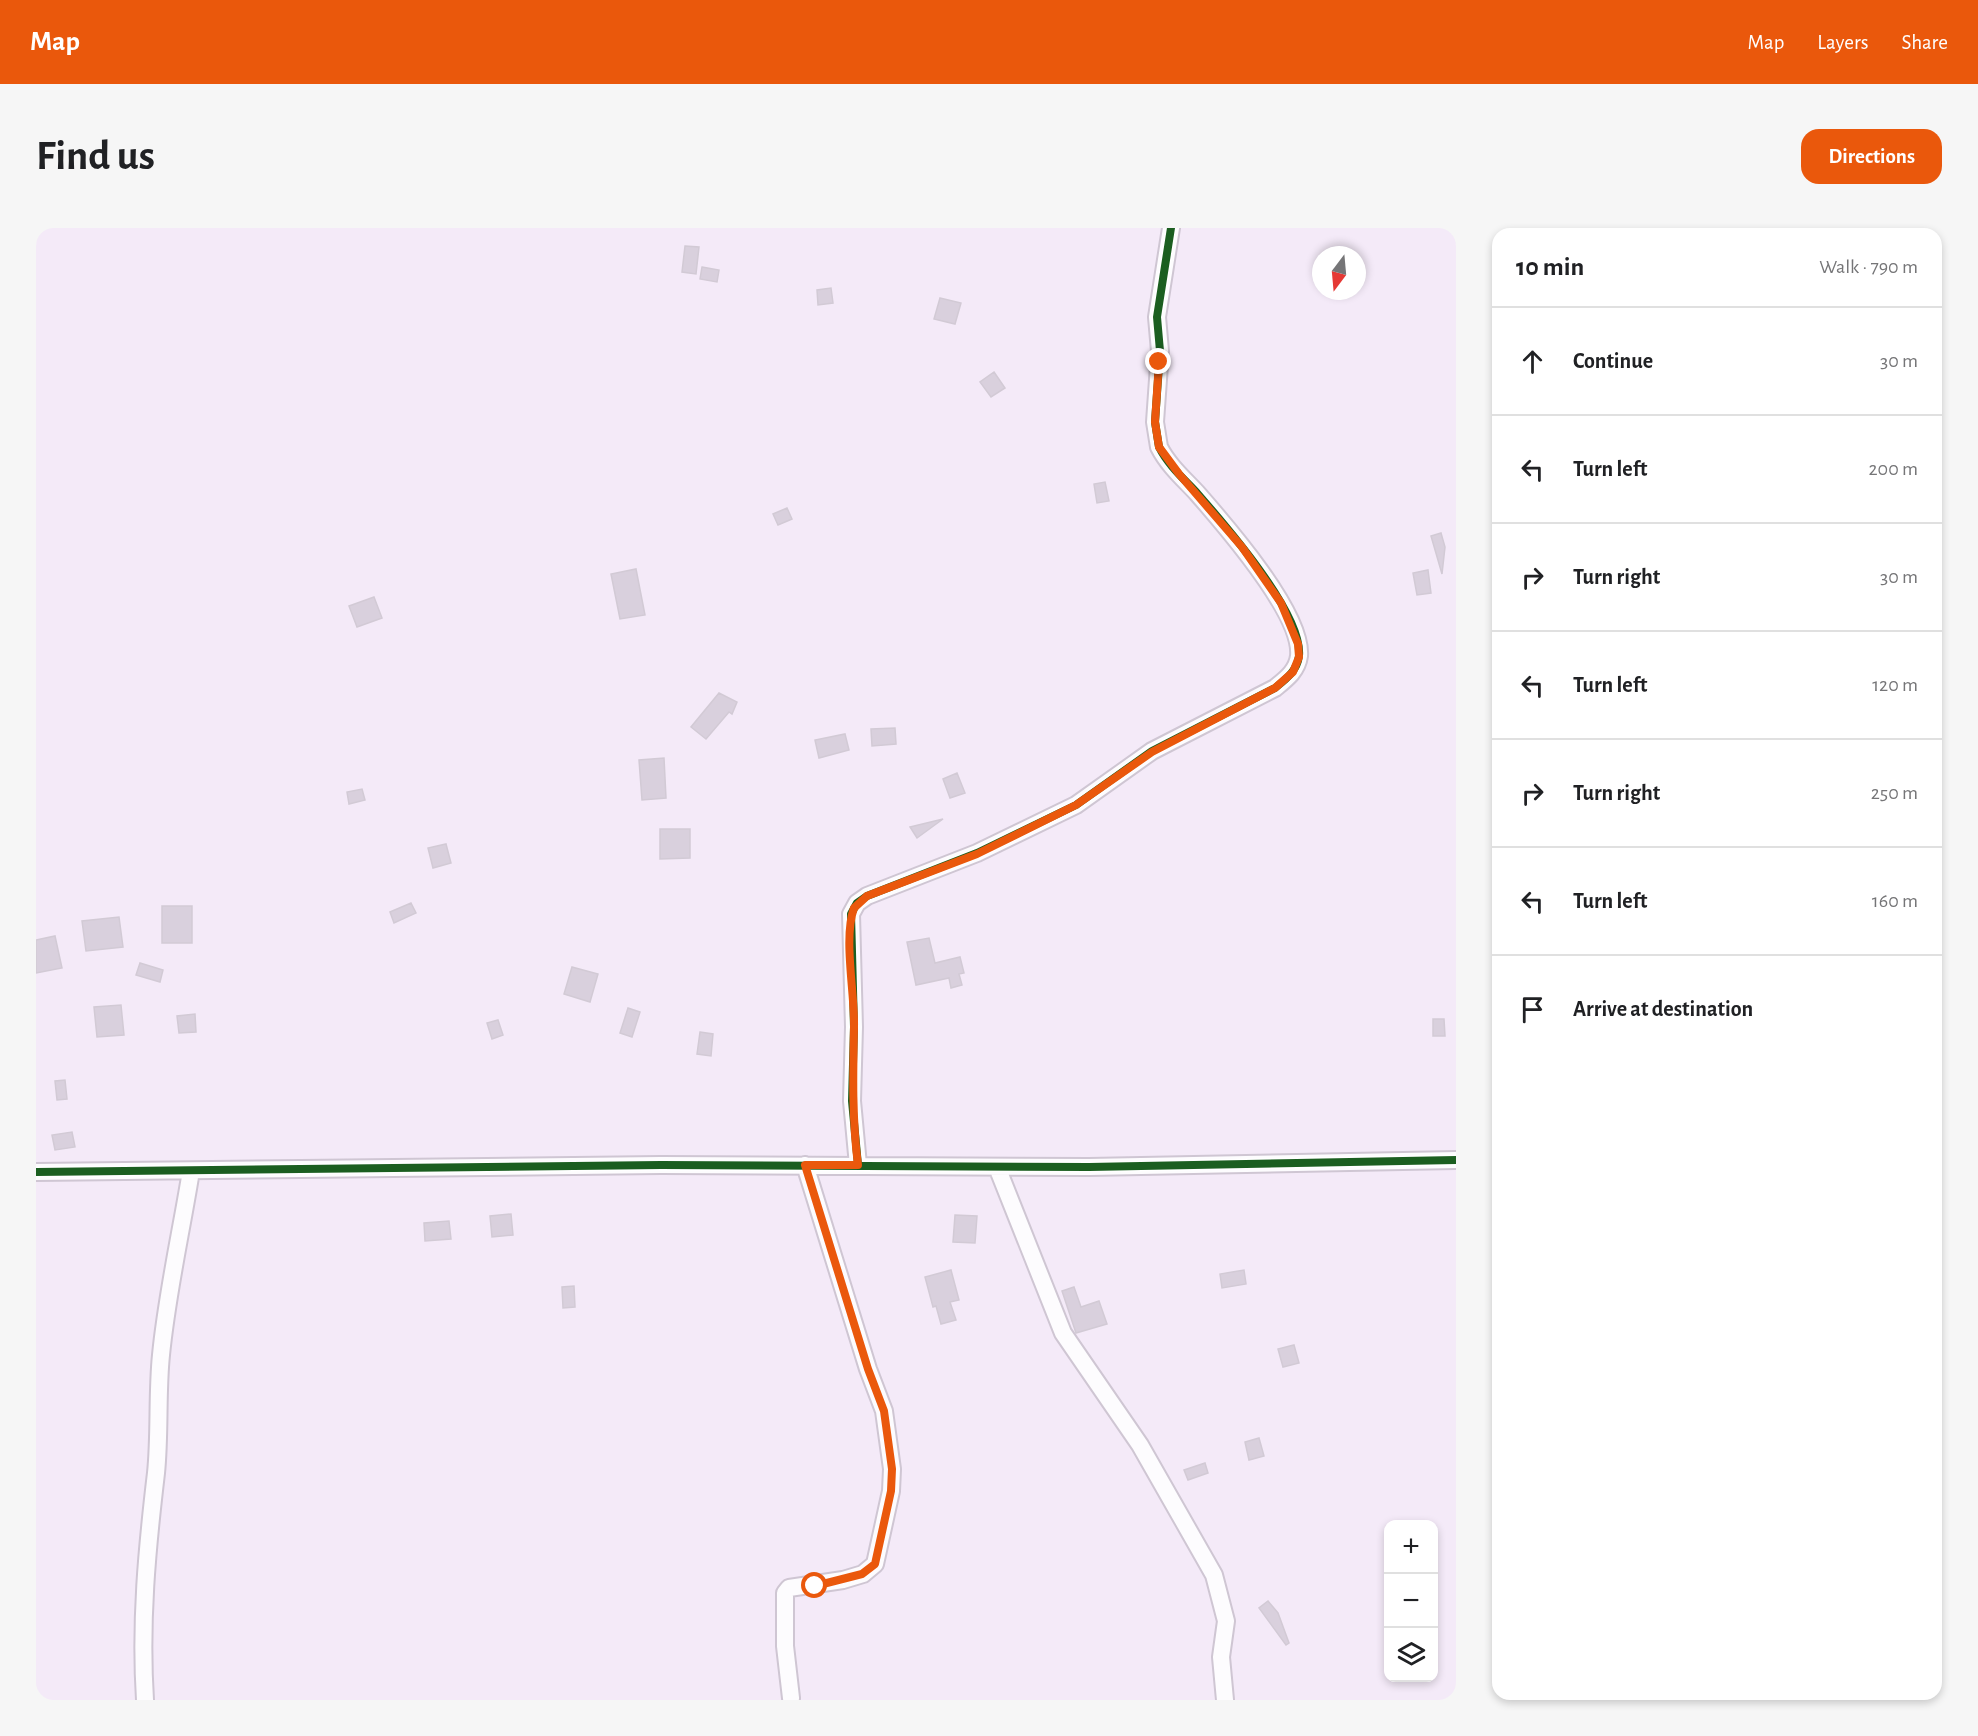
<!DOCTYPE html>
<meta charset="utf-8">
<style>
body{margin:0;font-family:"Alegreya Sans",sans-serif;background:#f6f6f6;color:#202124}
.controls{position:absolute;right:18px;bottom:18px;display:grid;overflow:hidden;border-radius:12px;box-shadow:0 3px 9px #0003}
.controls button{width:54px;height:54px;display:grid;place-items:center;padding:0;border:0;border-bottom:2px solid #e0e0e0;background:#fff;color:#202124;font:30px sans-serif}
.compass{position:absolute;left:1276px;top:18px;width:54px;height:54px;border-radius:50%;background:#fff;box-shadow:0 3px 9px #0003;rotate:196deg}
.stop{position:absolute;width:18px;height:18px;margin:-14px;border:4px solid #ea580c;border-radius:50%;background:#fff}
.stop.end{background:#ea580c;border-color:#fff;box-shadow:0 2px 6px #0008}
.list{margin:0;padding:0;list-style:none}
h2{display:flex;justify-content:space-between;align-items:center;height:78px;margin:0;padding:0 24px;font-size:26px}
h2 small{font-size:20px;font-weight:400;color:#757577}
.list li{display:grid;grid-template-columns:39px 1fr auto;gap:18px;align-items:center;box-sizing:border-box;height:108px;padding:0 24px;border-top:2px solid #e0e0e0}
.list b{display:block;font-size:22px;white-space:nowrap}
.list em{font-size:20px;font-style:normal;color:#757577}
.icon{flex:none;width:33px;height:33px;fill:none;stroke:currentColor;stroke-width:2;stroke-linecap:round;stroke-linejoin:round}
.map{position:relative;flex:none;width:1420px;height:1472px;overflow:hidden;border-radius:18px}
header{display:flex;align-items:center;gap:36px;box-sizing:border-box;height:84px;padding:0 30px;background:#ea580c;color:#fff}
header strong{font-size:28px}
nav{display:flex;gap:33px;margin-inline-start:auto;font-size:21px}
.intro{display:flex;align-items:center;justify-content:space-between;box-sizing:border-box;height:144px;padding:0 36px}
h1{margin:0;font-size:42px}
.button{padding:15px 27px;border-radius:18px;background:#ea580c;color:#fff;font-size:21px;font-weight:700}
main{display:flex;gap:36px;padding:0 36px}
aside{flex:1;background:#fff;border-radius:18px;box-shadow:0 3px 9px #0003}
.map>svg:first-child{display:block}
</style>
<header>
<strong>Map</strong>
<nav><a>Map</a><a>Layers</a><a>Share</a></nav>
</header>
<div class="intro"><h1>Find us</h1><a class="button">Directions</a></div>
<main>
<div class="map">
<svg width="1420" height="1472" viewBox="0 0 1420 1472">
<rect width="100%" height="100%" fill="#f4eaf8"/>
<path fill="#d9d0dd" stroke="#d2cad5" stroke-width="1.5" d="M649 18 663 19 660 46 646 44Z
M666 39 683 42 681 54 664 51Z
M795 60 797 75 782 77 781 62Z
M904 70 925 75 919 96 898 91Z
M958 144 969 160 955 169 944 154Z
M1069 254 1073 273 1061 275 1058 256Z
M751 280 756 291 742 297 737 286Z
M1405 305 1409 319 1406 346 1395 308Z
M600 341 609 387 584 391 575 346Z
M1392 342 1395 365 1381 367 1377 345Z
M338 369 346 390 321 399 313 378Z
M683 465 701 474 696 486 693 484 670 511 655 499Z
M859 500 860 516 836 518 835 501Z
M809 506 813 522 783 530 779 512Z
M628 530 630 570 606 572 603 532Z
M921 545 929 565 914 570 907 551Z
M326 561 329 572 313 576 311 564Z
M907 591 881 610 874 599Z
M624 601H654V630L624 631Z
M410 616 415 635 397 640 392 620Z
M375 675 380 685 358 695 354 684Z
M126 678H156V715H126Z
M83 689 87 719 50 723 46 693Z
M19 708 26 740 0 745V712Z
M893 710 899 735 924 729 928 745 923 746 926 757 915 760 913 750 880 757 871 714Z
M104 735 127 742 124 754 100 747Z
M536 739 562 746 554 774 528 766Z
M85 777 88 807 61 809 58 779Z
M592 780 604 784 596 809 584 805Z
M159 786 160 804 143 805 141 788Z
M1397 791H1408L1409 808H1397Z
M462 792 467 807 456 811 451 795Z
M664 804 677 806 675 828 661 826Z
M29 852 31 871 21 872 19 853Z
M36 904 39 919 19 922 16 907Z
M475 986 477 1007 456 1009 454 988Z
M919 987 941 988 939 1015 917 1014Z
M413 993 415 1011 389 1013 388 995Z
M915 1042 923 1072 914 1074 920 1092 905 1096 900 1078 897 1079 889 1049Z
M1208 1042 1210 1056 1186 1060 1184 1046Z
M538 1058 539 1079 527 1080 526 1059Z
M1038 1059 1045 1079 1063 1073 1071 1096 1040 1105 1026 1063Z
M1258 1117 1263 1135 1247 1139 1242 1121Z
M1223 1210 1228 1228 1213 1232 1209 1214Z
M1169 1235 1172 1245 1152 1252 1148 1242Z
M1232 1373 1242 1385 1253 1415 1250 1417 1223 1380Z"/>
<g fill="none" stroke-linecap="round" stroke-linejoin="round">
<g stroke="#cfc6d3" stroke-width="20">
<path id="minor" d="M822 937 816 873 818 799 815 686 821 675 831 668 941 625 1040 577 1116 523 1239 460C1250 451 1261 443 1263 428 1267 386 1189 297 1161 265 1148 251 1132 237 1123 219L1119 194 1124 123 1121 89 1135 0
M961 939 1027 1105 1104 1217 1178 1347 1190 1393 1185 1429 1189 1472
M0 944 625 937 1053 939 1420 932
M755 1470 749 1418V1365L753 1360 807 1352 827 1346 839 1336 855 1263 856 1241 848 1183 832 1141 769 937
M109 1472C104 1395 111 1321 120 1245 124 1206 121 1166 125 1127 131 1065 145 1005 155 943"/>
</g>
<use href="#minor" stroke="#fdfcfe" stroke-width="16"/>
<g stroke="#fff" stroke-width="11">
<path id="cycleway" d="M822 937 816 873 818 799 815 686 821 675 831 668 941 625 1040 577 1116 523 1239 460C1250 451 1261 443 1263 428 1267 386 1189 297 1161 265 1148 251 1132 237 1123 219L1119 194 1124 123 1121 89 1135 0
M0 944 625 937 1053 939 1420 932"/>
</g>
<use href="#cycleway" stroke="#1b5e20" stroke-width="8"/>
</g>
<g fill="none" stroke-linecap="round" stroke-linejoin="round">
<path stroke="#ea580c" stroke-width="8" d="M779 1358 826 1346 839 1336 855 1263 856 1241 848 1183 832 1141 769 937H822C816 891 817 846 818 799 819 766 807 710 818 680L831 668 941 626 1040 577 1116 524 1239 460 1257 444 1263 429 1262 416 1245 375 1206 319 1143 246 1123 219 1119 194 1123 134"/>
</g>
</svg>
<div class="controls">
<button>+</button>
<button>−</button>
<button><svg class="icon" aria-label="layers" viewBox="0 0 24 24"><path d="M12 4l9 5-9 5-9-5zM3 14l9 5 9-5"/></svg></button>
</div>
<svg class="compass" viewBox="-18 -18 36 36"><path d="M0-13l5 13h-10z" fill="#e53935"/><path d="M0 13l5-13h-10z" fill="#757577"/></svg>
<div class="stop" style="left:779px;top:1358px"></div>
<div class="stop end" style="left:1123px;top:134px"></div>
</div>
<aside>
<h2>10 min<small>Walk · 790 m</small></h2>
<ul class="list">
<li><svg class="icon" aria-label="ahead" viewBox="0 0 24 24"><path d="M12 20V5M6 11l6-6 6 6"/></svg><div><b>Continue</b></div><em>30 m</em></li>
<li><svg class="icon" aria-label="left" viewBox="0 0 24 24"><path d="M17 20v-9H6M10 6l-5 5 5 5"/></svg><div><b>Turn left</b></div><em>200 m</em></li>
<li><svg class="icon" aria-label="right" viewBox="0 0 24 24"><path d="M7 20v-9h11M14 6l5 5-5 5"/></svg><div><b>Turn right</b></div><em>30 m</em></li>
<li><svg class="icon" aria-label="left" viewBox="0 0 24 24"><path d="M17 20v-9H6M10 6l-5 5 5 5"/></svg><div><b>Turn left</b></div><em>120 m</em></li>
<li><svg class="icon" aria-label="right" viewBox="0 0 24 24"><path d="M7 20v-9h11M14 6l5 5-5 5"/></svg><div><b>Turn right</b></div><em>250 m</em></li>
<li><svg class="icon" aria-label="left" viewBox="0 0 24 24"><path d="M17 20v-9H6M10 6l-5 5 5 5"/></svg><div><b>Turn left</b></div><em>160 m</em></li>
<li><svg class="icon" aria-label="arrive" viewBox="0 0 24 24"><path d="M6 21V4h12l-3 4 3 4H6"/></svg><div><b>Arrive at destination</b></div></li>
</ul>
</aside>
</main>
